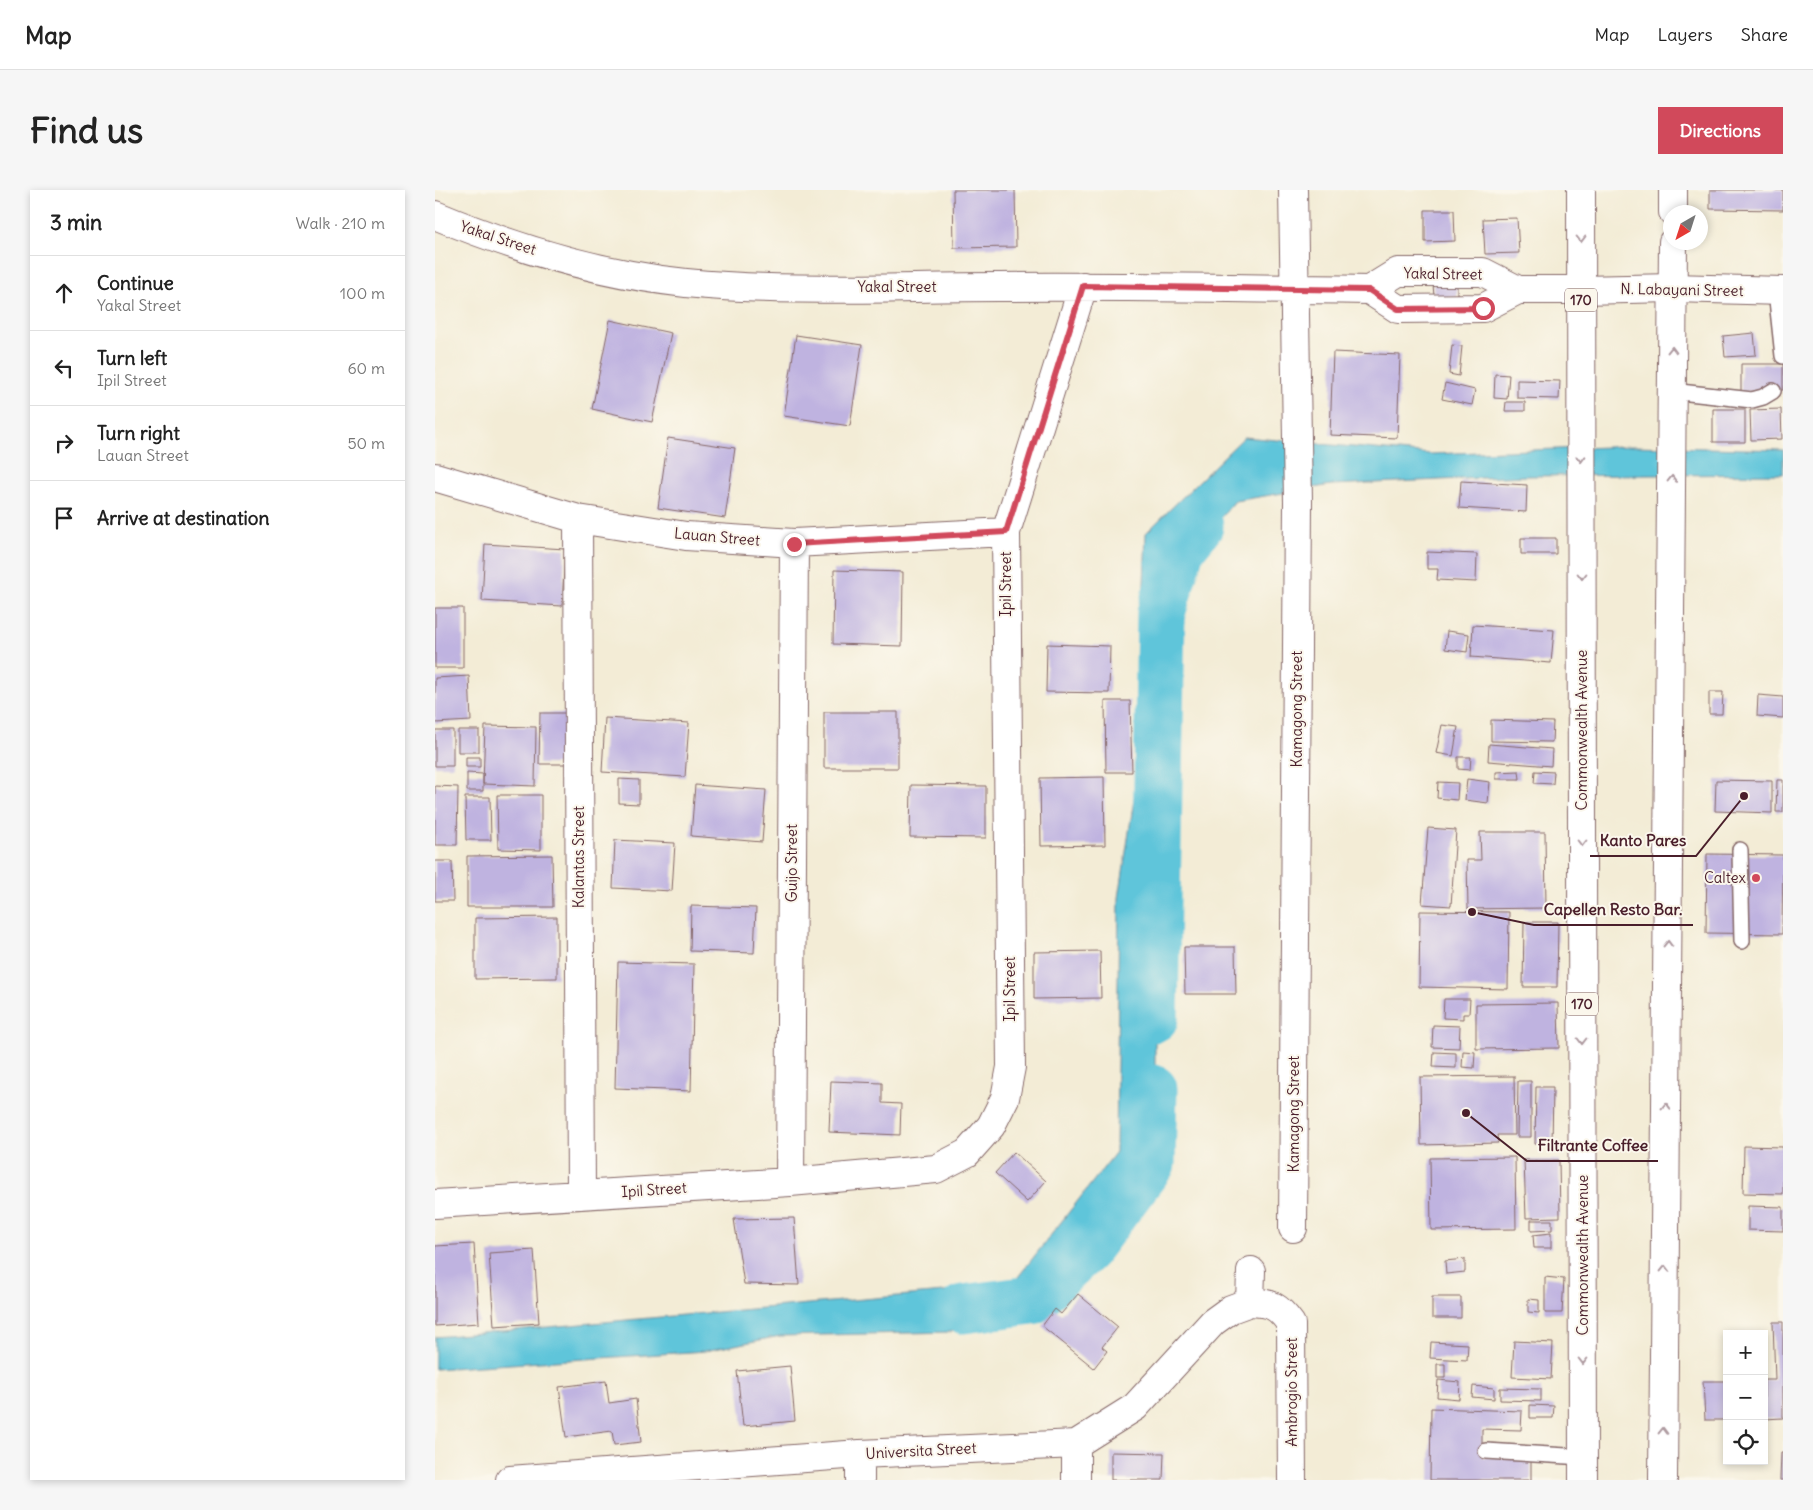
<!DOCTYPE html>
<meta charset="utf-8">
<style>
body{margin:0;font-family:Delius,sans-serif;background:#f6f6f6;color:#222}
.controls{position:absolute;right:15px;bottom:15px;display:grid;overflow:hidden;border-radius:0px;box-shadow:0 2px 8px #0003}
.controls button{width:45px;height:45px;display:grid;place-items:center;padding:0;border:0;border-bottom:1px solid #e0e0e0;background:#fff;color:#222;font:25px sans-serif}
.compass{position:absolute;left:1228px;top:15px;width:45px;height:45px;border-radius:50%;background:#fff;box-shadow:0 2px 8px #0003;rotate:219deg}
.stop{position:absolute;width:15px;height:15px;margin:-11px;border:4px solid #d1495b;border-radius:50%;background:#fff}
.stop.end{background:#d1495b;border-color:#fff;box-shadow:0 1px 5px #0008}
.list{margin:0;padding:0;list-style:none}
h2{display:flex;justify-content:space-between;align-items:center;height:65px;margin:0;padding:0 20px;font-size:21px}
h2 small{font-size:16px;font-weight:400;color:#767676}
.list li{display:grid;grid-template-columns:32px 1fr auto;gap:15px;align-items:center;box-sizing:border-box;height:75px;padding:0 20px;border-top:1px solid #e0e0e0}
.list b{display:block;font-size:19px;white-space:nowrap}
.list p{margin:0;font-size:16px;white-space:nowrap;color:#767676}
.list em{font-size:16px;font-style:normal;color:#767676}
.icon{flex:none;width:28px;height:28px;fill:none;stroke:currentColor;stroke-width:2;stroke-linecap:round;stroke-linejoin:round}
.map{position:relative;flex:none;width:1348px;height:1290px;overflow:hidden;border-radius:0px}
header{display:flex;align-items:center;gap:30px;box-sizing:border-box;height:70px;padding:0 25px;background:#fff;border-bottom:1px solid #e0e0e0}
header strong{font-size:24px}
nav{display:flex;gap:28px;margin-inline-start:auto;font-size:18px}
.intro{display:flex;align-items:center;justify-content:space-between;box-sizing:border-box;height:120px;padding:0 30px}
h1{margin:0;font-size:35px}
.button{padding:12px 22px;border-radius:0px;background:#d1495b;color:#fff;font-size:18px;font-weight:700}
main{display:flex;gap:30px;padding:0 30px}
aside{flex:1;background:#fff;border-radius:0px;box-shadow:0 2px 8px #0003}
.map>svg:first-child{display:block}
</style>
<header>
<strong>Map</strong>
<nav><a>Map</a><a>Layers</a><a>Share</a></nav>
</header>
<div class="intro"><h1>Find us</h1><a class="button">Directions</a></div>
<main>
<aside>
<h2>3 min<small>Walk · 210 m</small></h2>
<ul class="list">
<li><svg class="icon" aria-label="ahead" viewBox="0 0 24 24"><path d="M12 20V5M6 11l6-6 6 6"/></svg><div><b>Continue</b><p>Yakal Street</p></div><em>100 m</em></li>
<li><svg class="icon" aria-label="left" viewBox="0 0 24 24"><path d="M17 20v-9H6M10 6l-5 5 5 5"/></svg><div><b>Turn left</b><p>Ipil Street</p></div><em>60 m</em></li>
<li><svg class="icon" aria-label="right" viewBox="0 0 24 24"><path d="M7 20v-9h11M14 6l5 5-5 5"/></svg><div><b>Turn right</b><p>Lauan Street</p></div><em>50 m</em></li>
<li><svg class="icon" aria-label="arrive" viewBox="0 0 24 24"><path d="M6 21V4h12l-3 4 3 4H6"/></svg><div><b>Arrive at destination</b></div></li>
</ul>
</aside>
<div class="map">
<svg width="1348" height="1290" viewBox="0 0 1348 1290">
<rect width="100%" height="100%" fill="#fbf7ec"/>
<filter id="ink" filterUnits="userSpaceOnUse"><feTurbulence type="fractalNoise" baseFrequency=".02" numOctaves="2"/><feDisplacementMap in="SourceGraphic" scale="10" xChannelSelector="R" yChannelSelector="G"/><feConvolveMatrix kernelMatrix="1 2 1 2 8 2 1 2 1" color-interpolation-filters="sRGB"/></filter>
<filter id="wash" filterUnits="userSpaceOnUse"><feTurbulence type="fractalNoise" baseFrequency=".0096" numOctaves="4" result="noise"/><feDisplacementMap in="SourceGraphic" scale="20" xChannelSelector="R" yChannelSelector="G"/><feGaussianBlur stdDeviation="1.12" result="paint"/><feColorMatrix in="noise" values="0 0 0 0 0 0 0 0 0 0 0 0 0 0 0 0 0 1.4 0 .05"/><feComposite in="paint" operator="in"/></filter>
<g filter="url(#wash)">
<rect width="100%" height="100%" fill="#f3ecd6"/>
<path fill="#5ec5da" stroke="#547282" d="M809 247 995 264 1198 256 1348 260V284L1090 286 896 295 800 311 739 382 720 435V954L696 1017 588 1116 516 1142 345 1146 270 1161 0 1179V1147L576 1096 681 962 684 708 701 596 711 343Z"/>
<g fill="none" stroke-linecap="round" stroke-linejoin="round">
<path stroke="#5ec5da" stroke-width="49" d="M719 828 726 423 745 359 764 336
M528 1119 597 1110 652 1058 716 973 718 899"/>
</g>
<g id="blocks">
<path fill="#bfb3e0" d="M518 0H580L581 57 519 58Z
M1275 0H1348V20L1275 19Z
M990 20H1019L1020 51 990 52Z
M1082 28 1084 63 1050 64 1048 29Z
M998 94H1022V107H999Z
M175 130 236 143 217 232 157 219Z
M1319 143 1321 165 1290 167 1288 146Z
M361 145 427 155 415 236 349 226Z
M1017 155 1027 156 1024 186 1014 184Z
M898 162 965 165 962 248 895 245Z
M1306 174H1348V200L1306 202Z
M1060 184 1074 185 1072 209 1059 208Z
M1082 190 1125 191 1124 209 1082 208Z
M1010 193 1040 200 1037 215 1007 209Z
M1071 212H1090V221H1070Z
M1278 219H1310V252H1278Z
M1346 219 1347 249 1316 250 1315 220Z
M233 248 300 258 290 328 223 318Z
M1026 291 1092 295 1091 322 1024 318Z
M1086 348H1121V364H1086Z
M50 354 130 359 127 416 47 411Z
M992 362 1042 364 1041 392 1002 390 1003 379H992Z
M399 380 468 382 467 456 398 454Z
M0 418H28V478H0Z
M1038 435 1119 440 1116 473 1036 467Z
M1012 441 1034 444 1032 462 1010 459Z
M612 454 675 456 674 503 611 502Z
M34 486 36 531 0 533V488Z
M1274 502H1288L1287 524H1274Z
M1323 505 1348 507V528L1322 526Z
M670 511H695L697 582H671Z
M389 522H463V578H389Z
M105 523H132V574H104Z
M170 528 254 533 250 587 167 582Z
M1056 530 1118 532 1117 552 1056 551Z
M1007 535 1023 537 1018 566 1001 563Z
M50 536 101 537 100 596 48 594Z
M0 540H18V576H0Z
M23 540H44V562H23Z
M1054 554 1117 559 1116 576 1053 571Z
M31 567H45V577H31Z
M1023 567H1036L1035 580 1023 579Z
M1084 581 1085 589H1061V582Z
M1100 581 1119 582 1118 594 1099 593Z
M32 583 48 584V601H32Z
M669 587 670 655 606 656 605 588Z
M184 589 204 590V614L184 613Z
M1032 589 1055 592 1053 613 1030 610Z
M1281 590 1337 591V623L1280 621Z
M1342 590H1348V622H1341Z
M1003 592 1023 593 1022 610 1002 608Z
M260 595 331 600 327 652 256 646Z
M476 595 551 596V648L475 647Z
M0 596 23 597 22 655H0Z
M62 605H106V660L63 659Z
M30 607H55L56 650H31Z
M993 638 1021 640 1016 716 987 714Z
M1045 642H1110L1111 718 1033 719 1032 670H1046Z
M180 650 240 653 237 701 178 698Z
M1272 664 1348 665 1347 744 1271 743Z
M117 665 118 717H32V666Z
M0 671H17L18 711H0Z
M256 716 321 718 319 763 255 761Z
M985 721 1074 722 1073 799 984 797Z
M122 727V788L40 789V728Z
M1089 732H1123L1122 797H1088Z
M749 757H800L801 804H750Z
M665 761 666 808 599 809V762Z
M183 772 259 774 256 901 180 898Z
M1009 809H1035L1034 824H1028V829L1008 828Z
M1123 813 1124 858 1041 859V814Z
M998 835 1025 836 1024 858 997 857Z
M1028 861 1040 862 1039 878 1027 877Z
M999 862 1021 863V878L998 877Z
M1079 886 1080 945H1062L1063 953 986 955 985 887Z
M396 891 447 893V913L466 914 465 945 394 942Z
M1083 891H1096V947H1082Z
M1101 897H1118L1117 955 1100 954Z
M1309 956 1348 957V1004L1308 1003Z
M579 962 611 991 592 1012 560 983Z
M1080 967 1081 1039 996 1040 995 968Z
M1089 970H1124L1125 1027 1091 1028Z
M1313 1016 1348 1017V1041L1313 1040Z
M359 1028 364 1095 309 1094 299 1029Z
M1096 1030H1117V1040L1096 1041Z
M1116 1043V1058H1099L1098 1045Z
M39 1054 44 1133 0 1136V1056Z
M99 1060 104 1133 59 1136 54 1063Z
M1030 1069V1082L1011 1084 1010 1071Z
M1110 1087 1129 1089 1127 1123H1110Z
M643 1104 683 1137 667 1157 672 1161 659 1178 607 1136 620 1119 626 1124Z
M997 1107H1026V1128H997Z
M1093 1109 1104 1110V1123L1093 1122Z
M1338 1132H1348V1228L1329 1229V1190H1340Z
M1079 1151 1118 1153 1116 1189 1077 1187Z
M996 1152 1033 1154 1032 1170 995 1168Z
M1002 1174H1010V1188H1002Z
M355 1176 360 1231 308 1236 302 1181Z
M1003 1190 1025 1192 1024 1209 1002 1207Z
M171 1191 174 1213 201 1209 206 1252 179 1255 177 1241 131 1247 124 1197Z
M1268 1191H1292V1230H1270Z
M1038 1196 1059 1198V1209L1037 1207Z
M1065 1198 1106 1199V1211L1065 1210Z
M1095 1215 1119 1216 1118 1228H1095Z
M996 1218 1087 1221 1086 1240 1047 1239V1267L1096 1268V1290H995Z
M676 1262 729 1263 728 1290H676Z
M1346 1263H1348V1290H1345Z"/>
</g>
</g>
<g filter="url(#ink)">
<use href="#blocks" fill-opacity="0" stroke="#856767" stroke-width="1"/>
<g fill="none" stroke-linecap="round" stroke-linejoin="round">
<g stroke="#856767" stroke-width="18">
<path id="lane" d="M1341 101 1348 166
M1236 201 1317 210 1328 207 1338 201
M1305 660 1307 751
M1051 1261 1148 1267"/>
</g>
<g stroke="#856767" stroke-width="30">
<path id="street" d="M858 0 863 312 858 1038
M0 25C79 58 166 84 251 93 353 103 461 97 564 97 688 96 811 98 934 100L963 119 1048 118 1083 100
M934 100 963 82H1048L1083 100H1146
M0 287 143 329 251 346 359 353 571 342
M143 329 146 1005
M355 992 359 353
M0 1014 355 992 501 979 532 963 556 936 570 908 576 877 571 342 648 96
M815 1112C837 1113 843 1116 856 1134L857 1290
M425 1264V1290
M75 1290 425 1264 641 1254 700 1217 778 1132 796 1119 815 1112 816 1081
M641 1290V1254"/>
</g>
<g stroke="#856767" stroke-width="30">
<path id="secondary" d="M1146 100 1238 98 1348 101"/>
</g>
<g stroke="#856767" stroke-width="30">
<path id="primary" d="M1146 0 1148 1290
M1238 0V22
M1228 1290 1238 52"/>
</g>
<use href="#lane" stroke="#fff" stroke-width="15"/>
<use href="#street" stroke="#fff" stroke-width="28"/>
<use href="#secondary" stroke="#fff" stroke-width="28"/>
<use href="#primary" stroke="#fff" stroke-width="28"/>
</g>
<defs><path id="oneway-chevron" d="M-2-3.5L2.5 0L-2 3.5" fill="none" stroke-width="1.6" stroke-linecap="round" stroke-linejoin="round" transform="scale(1.25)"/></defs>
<g stroke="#ae9aa0">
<use href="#oneway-chevron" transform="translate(1146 49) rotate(90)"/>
<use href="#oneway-chevron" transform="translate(1237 160) rotate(-89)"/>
<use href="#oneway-chevron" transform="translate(1146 269) rotate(89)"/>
<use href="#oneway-chevron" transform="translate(1237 289) rotate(-89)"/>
<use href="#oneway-chevron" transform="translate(1147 386) rotate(90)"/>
<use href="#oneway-chevron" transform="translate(1147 653) rotate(90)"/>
<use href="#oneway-chevron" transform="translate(1233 754) rotate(-89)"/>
<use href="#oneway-chevron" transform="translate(1147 851) rotate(90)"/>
<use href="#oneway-chevron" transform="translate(1231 916) rotate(-89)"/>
<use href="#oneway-chevron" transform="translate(1230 1079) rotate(-89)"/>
<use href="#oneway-chevron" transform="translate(1148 1171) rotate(90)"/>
<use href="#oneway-chevron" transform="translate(1228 1241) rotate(-89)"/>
</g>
</g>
<g fill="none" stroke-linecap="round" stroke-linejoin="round" filter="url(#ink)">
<path stroke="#d1495b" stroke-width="6" d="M359 354 571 342 648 96 934 100 963 119 1048 118"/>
</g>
<circle fill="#d1495b" stroke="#fbf7ec" stroke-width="2" cx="1321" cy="688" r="5"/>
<g text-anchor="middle" stroke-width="4" stroke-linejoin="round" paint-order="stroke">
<g fill="#fbf7ec" stroke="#7f6065" stroke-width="1">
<rect x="1130" y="98.5" width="32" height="23" rx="4"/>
<rect x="1131" y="802.5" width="32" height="23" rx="4"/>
</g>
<g font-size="14" font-weight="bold" fill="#4a1f2b">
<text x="1146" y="115">170</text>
<text x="1147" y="819">170</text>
</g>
<g font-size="15" fill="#4a1f2b" stroke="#fbf7ec">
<text transform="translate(63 48) rotate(18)" y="5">Yakal Street</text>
<text transform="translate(1008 84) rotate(1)" y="5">Yakal Street</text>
<text x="462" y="102">Yakal Street</text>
<text transform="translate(1247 100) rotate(1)" y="5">N. Labayani Street</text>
<text transform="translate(282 347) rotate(5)" y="5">Lauan Street</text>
<text transform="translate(571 394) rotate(-90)" y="5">Ipil Street</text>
<text transform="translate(862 519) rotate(-90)" y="5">Kamagong Street</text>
<text transform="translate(1147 540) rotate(-90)" y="5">Commonwealth Avenue</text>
<text transform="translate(144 667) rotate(-90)" y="5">Kalantas Street</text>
<text transform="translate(357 673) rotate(-90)" y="5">Guijo Street</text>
<text transform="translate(575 799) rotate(-90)" y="5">Ipil Street</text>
<text transform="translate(859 924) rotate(-90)" y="5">Kamagong Street</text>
<text transform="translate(219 1000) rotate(-4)" y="5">Ipil Street</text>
<text transform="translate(1148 1065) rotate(-90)" y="5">Commonwealth Avenue</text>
<text transform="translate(857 1202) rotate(-90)" y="5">Ambrogio Street</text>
<text transform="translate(486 1261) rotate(-3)" y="5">Universita Street</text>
</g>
<g font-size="15" fill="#4a1f2b" stroke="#fbf7ec" text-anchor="end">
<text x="1311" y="693">Caltex</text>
</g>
</g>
<path fill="none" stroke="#4a1f2b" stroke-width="2" d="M1309 606L1261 666H1155M1037 722L1099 735H1258M1031 923L1092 971H1223"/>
<g fill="#4a1f2b" stroke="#fbf7ec" stroke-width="2">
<circle cx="1309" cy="606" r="5"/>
<circle cx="1037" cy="722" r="5"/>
<circle cx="1031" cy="923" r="5"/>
</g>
<g font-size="16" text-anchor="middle" font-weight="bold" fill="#4a1f2b" stroke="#fbf7ec" stroke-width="4" stroke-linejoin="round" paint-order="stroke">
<text x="1208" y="656">Kanto Pares</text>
<text x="1178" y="725">Capellen Resto Bar.</text>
<text x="1158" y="961">Filtrante Coffee</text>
</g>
</svg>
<div class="controls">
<button>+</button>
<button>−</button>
<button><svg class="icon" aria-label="locate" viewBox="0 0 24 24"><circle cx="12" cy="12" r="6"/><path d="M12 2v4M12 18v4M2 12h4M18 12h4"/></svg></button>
</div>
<svg class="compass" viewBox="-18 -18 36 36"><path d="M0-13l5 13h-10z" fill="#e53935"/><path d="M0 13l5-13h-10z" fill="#767676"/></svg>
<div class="stop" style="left:1048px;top:118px"></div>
<div class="stop end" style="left:359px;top:354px"></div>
</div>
</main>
